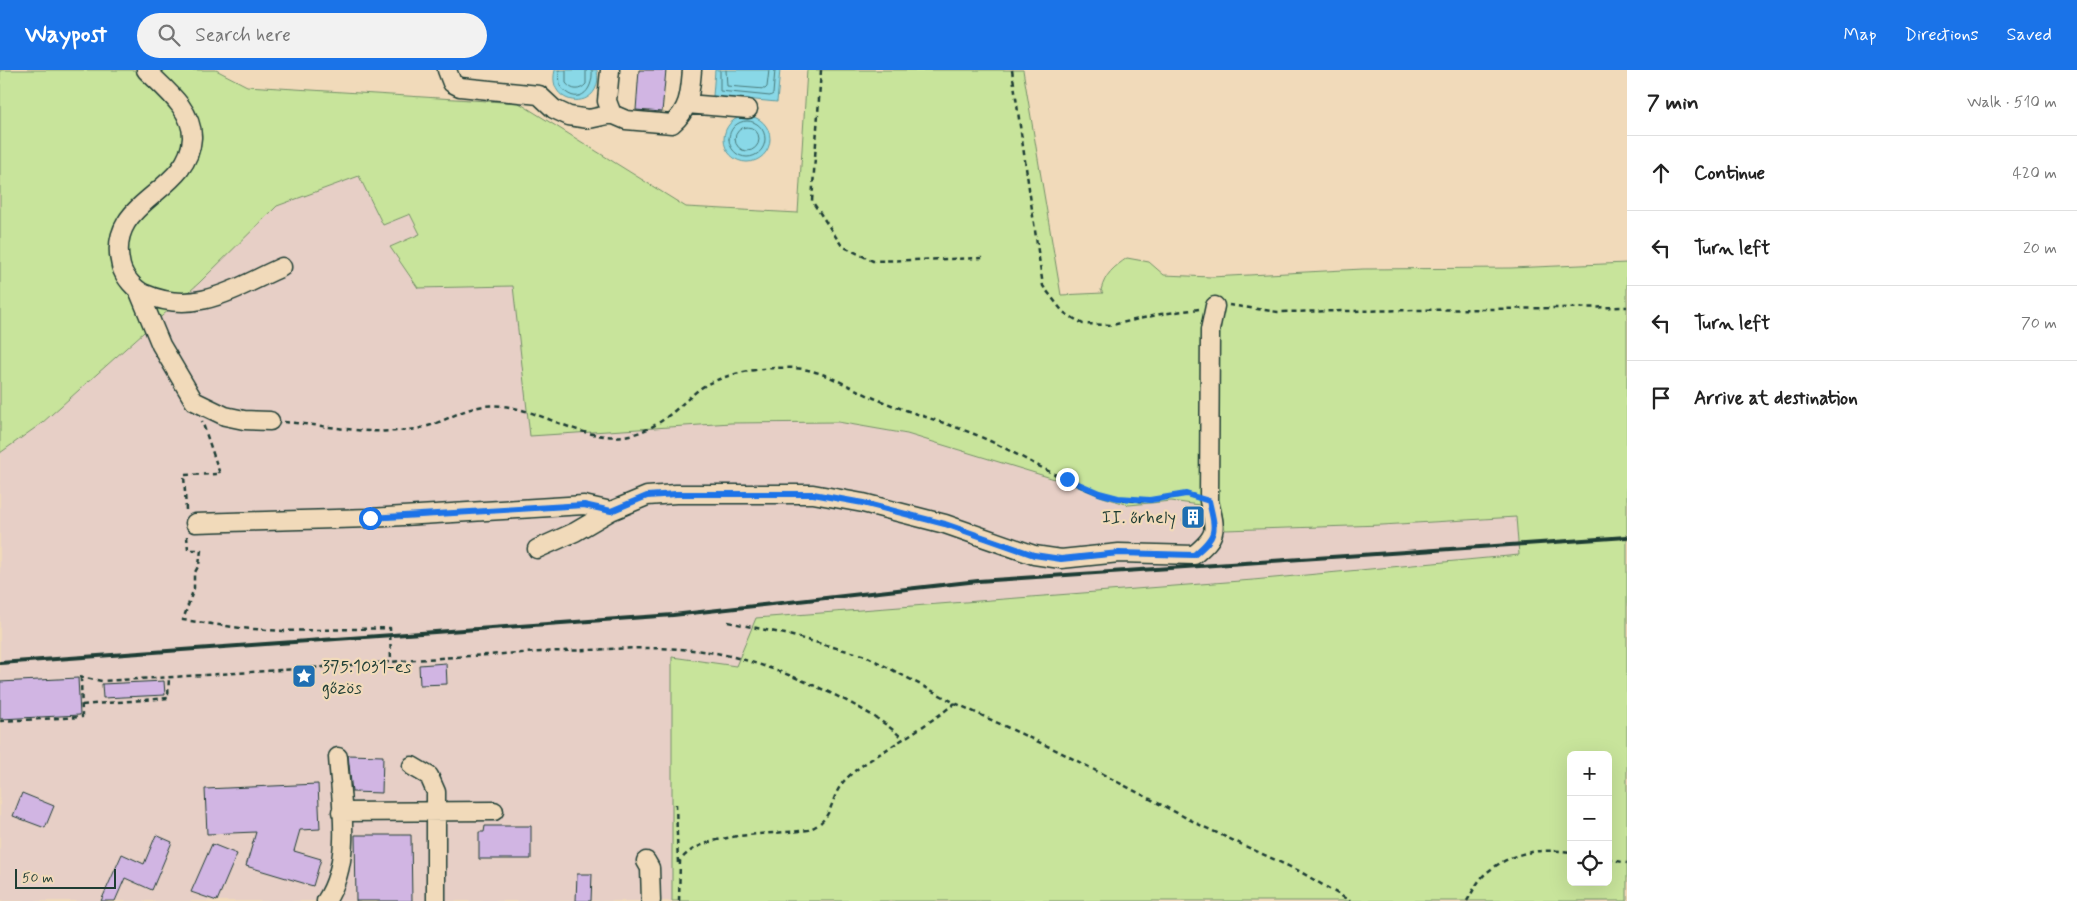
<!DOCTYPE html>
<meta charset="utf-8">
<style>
body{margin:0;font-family:Mynerve,sans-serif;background:#f2f2f2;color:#222}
.controls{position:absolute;right:15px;bottom:15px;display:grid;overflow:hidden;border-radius:8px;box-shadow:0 5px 20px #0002}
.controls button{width:45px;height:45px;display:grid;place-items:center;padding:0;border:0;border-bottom:1px solid #e0e0e0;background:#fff;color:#222;font:25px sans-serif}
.scale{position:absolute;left:15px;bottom:12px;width:101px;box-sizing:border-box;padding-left:5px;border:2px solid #1f3d34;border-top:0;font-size:14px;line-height:18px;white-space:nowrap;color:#1f3d34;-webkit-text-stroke:4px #f1daba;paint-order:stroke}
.stop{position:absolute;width:15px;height:15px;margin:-11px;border:4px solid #1a73e8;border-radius:50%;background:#fff}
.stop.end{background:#1a73e8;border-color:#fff;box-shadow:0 1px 5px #0008}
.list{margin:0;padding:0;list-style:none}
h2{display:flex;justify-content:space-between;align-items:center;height:65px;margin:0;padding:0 20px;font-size:21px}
h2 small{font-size:16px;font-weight:400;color:#767676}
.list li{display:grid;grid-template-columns:32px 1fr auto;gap:15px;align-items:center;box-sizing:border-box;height:75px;padding:0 20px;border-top:1px solid #e0e0e0}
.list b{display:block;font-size:19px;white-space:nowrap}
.list em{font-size:16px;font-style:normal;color:#767676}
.icon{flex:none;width:28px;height:28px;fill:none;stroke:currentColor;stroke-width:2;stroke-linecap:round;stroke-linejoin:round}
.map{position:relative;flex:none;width:1627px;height:831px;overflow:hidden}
header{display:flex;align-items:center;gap:30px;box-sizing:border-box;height:70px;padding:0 25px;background:#1a73e8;color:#fff}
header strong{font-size:24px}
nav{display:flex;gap:28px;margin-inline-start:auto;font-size:18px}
.search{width:350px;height:45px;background:#f2f2f2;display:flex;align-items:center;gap:12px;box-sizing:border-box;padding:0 18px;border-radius:28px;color:#767676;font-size:19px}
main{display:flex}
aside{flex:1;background:#fff}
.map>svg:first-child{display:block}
</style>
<header>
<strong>Waypost</strong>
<div class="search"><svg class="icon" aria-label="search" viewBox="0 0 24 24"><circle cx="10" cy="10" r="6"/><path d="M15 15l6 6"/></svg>Search here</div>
<nav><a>Map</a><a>Directions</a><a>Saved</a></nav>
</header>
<main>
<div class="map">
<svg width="1627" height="831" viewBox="0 0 1627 831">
<rect width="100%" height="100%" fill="#f1daba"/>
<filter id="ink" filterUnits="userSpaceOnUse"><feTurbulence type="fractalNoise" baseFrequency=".02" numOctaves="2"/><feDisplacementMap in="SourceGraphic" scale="10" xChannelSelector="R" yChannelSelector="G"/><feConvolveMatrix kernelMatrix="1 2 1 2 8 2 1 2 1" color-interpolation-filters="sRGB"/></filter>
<g filter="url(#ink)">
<path fill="#e7cfc6" d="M359 106 383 154 410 144 420 164 390 177 418 218 513 216 731 353 838 352 907 364 1071 414 1103 427 1129 435 1171 431 1221 438 1225 460 1382 455 1516 446 1519 485 1253 510 736 596 672 587V831H0V383L42 353 199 213 277 136Z"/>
<path fill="#c8e49b" stroke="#749068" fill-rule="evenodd" d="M0 0H216L247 16 519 33 686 137 798 143 807 0H1023L1061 225 1103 223 1101 220C1105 204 1114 197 1127 188L1149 192 1164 205 1211 207 1363 199 1511 198 1627 193V831H672V587L736 596 756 548 1253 510 1519 485 1516 447 1382 455 1225 460 1221 438 1171 431 1129 435 1103 427 1071 414 907 364 838 352 731 353 530 366 513 216 418 218 390 177 420 164 410 144 383 155 359 106 277 136 199 213 42 353 0 383ZM1571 685H1608V812H1571Z"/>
<path fill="#89d8e7" stroke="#5f9a9f" d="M555 0H597C605 43 545 38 555 0Z
M715 0H780L777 32 713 26Z
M724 69a23 23 0 1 1 46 0a23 23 0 1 1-46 0Z"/>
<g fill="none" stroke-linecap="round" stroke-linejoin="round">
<path stroke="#497b7c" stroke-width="1" d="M559 0 560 16C576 37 594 23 592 0
M566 0V13C572 21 580 21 586 14V0
M720 0V21L770 26 773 24 775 0
M726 0 727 16 765 19 767 17 769 0
M729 69a18 18 0 1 1 36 0a18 18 0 1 1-36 0Z
M735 69a12 12 0 1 1 24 0a12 12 0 1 1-24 0Z"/>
</g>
<path fill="#d1b5e3" stroke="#1f3d34" d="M639 0H666L662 42 636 40Z
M1185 439 1201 442 1200 454 1183 451Z
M446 593 447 614 420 615 419 595Z
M78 608 80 645 0 649V612Z
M164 611 165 625 103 628 102 614Z
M348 685 383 686 382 723 352 722Z
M318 714 320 759 300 760 294 781 321 789 313 816 246 796 256 762 207 764 205 719Z
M22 723 54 736 45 758 13 746Z
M485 756H531V789H479V762H484Z
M156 765 172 772 152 820 125 808 115 831H101L122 784 144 794Z
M355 765H411L412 831H356Z
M212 774 237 784 217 831 191 822Z
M577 804H592L591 831H576Z"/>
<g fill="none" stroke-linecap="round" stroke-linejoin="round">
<g stroke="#1f3d34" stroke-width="21">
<path id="minor" d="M146 0C164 18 193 40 192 68 189 125 104 129 121 196 124 207 135 220 145 224 196 246 235 218 282 197
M447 0 452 13 460 17 539 25 554 39 569 46 589 49 612 44
M610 0 607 31 612 44 626 50 672 54C690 39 690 22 692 0
M687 34 748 39
M139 222 161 275 194 331 225 346 244 350 270 351
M195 453 370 448 584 435 611 441
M537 479 575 462 611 441 647 426 676 424H813L863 433 945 454 1034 485 1061 489 1119 483 1194 485C1218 465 1216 461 1209 431L1210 260 1215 236
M412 696 429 706 436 722V831
M341 742 494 741
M646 791 650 798 651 831
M326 831C353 790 341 733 338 687"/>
</g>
<path stroke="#1f3d34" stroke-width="2.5" stroke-dasharray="5 4" stroke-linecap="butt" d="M821 0 812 131 842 176 873 191 985 188
M1012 0 1043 216 1063 242 1083 254 1112 255 1161 244 1199 239
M1229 235 1278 242 1627 237
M284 352C325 355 366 365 408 360 451 356 465 327 514 338 555 347 591 375 634 364 660 357 677 338 697 321 720 302 779 293 808 300 831 305 853 319 874 328 907 342 941 351 974 364 1026 385 1082 428 1139 431 1155 431 1171 427 1187 424L1194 426
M186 440 184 405 220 404 202 351
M187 466 188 480H201L199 495 194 504V518L183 550 240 558 282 561 390 558 391 592
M728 552 785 564 866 586 955 633 1058 681 1202 756 1299 801 1350 831
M79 607 102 611C210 605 319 598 427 589 481 585 534 582 588 580 630 578 674 576 716 583 766 592 867 633 902 668
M82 635 168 628 169 607
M0 651 82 647 81 607
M676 734 678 795
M1608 789 1627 793
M679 831 680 791C701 761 773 765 808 760 836 749 828 728 845 710 857 697 874 688 889 678 911 664 934 650 955 633
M1467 831C1472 823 1477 812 1484 805 1510 782 1538 778 1571 782"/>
<use href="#minor" stroke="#f1daba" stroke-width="18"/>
<path stroke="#1f3d34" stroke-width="4" d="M0 593 673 545 978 511 1627 467"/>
</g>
</g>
<g fill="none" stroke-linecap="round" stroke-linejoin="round" filter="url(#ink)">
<path stroke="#1a73e8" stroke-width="6" d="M370 448 584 435 611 441 647 426 676 424H813L863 433 945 454 1034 485 1061 489 1119 483 1194 485C1218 465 1216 461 1209 431L1186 424 1150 430 1118 428 1099 423 1067 409"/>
</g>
<defs>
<g id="building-square" transform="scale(1.25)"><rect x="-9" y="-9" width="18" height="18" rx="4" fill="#1f6fb2" stroke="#f1daba"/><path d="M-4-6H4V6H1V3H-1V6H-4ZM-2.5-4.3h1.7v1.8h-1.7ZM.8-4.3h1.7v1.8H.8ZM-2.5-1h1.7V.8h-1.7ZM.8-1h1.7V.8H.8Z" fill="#fff"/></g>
<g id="sight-square" transform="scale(1.25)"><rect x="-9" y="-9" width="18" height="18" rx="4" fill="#1f6fb2" stroke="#f1daba"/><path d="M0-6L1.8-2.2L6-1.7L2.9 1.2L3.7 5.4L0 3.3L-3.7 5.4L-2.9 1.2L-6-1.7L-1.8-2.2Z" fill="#fff"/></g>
</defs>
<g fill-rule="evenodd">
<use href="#building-square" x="1193" y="447"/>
<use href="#sight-square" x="304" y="606"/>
</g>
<g text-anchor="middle" stroke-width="4.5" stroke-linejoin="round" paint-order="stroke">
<g font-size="18" fill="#1f3d34" stroke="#f1daba" text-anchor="end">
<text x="1176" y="453">II. őrhely</text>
<text x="322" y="602" text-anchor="start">375.1031-es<tspan x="322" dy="21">gőzös</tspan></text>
</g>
</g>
</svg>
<div class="controls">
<button>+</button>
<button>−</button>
<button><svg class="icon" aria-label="locate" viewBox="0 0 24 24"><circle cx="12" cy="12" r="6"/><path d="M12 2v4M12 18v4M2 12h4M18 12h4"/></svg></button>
</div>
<div class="scale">50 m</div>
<div class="stop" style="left:370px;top:448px"></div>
<div class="stop end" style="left:1067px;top:409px"></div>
</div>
<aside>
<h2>7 min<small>Walk · 510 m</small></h2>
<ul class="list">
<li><svg class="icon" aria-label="ahead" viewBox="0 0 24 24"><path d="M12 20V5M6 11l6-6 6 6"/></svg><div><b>Continue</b></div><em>420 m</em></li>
<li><svg class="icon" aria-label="left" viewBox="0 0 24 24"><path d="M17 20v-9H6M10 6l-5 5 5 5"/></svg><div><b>Turn left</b></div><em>20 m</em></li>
<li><svg class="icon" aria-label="left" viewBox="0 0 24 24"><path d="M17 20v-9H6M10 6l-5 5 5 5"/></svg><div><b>Turn left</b></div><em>70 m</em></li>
<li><svg class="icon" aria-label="arrive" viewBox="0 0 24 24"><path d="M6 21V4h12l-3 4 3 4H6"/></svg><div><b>Arrive at destination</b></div></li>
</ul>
</aside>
</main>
